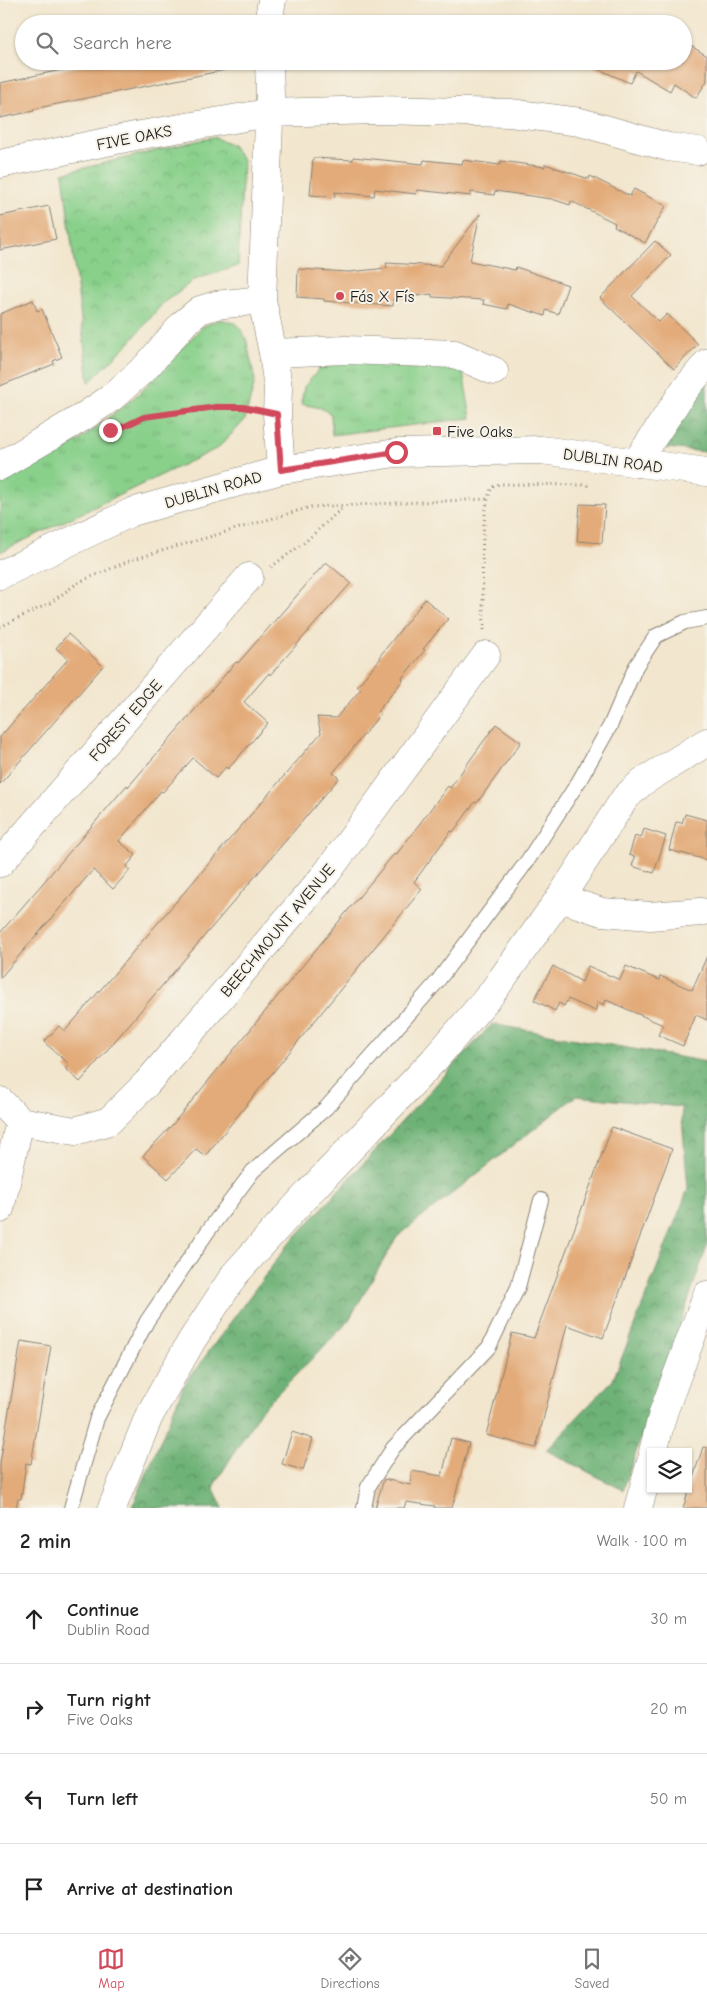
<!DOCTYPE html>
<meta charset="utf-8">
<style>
body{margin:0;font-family:"Comic Neue",sans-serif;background:#f2f2f2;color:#222}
.controls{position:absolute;right:15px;bottom:15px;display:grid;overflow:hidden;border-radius:0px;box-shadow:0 1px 4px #0004}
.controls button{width:45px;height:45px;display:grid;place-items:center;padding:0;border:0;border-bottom:1px solid #e0e0e0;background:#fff;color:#222;font:25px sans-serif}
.stop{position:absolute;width:15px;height:15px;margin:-11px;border:4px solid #d1495b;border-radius:50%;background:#fff}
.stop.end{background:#d1495b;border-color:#fff;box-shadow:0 1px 5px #0008}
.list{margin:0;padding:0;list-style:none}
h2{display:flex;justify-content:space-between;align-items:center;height:65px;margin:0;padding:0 20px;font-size:21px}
h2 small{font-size:16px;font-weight:400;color:#767676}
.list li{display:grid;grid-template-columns:32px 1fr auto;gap:15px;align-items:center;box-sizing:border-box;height:90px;padding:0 20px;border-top:1px solid #e0e0e0}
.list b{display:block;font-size:19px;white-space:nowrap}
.list p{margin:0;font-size:16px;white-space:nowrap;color:#767676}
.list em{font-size:16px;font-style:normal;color:#767676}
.icon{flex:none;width:28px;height:28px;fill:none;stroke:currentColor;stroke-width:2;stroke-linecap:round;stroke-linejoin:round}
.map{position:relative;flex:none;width:707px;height:1508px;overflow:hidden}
.search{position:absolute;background:#fff;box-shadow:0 1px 4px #0004;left:15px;right:15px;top:15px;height:55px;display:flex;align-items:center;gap:12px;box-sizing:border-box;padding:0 18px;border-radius:28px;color:#767676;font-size:19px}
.sheet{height:425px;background:#fff}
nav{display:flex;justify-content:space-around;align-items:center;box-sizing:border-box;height:70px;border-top:1px solid #e0e0e0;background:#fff;font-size:14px;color:#767676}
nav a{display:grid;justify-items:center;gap:2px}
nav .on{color:#d1495b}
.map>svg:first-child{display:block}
</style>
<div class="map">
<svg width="707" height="1508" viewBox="0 0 707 1508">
<defs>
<pattern id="grass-tufts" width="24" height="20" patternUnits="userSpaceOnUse" patternTransform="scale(1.25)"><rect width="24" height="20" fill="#89d08b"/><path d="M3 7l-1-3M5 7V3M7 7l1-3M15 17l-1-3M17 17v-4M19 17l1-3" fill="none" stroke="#76b277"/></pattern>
<pattern id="forest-crowns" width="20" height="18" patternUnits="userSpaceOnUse" patternTransform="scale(1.25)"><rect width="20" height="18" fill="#6eb277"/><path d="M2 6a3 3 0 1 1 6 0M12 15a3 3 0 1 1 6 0" fill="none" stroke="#5a9061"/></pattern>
<pattern id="park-crowns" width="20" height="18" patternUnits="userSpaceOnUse" patternTransform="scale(1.25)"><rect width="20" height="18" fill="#89d08b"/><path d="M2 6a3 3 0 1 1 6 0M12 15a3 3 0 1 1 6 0" fill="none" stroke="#76b277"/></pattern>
</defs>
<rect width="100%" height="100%" fill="#f7f3e8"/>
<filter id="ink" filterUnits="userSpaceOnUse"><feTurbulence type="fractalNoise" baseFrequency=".02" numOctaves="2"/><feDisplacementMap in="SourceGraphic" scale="10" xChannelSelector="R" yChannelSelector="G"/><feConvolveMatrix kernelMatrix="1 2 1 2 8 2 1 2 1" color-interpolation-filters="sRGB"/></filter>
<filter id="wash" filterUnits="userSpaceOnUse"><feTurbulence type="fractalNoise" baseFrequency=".0096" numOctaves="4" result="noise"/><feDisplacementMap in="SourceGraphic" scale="20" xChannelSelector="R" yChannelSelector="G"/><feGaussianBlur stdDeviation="1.12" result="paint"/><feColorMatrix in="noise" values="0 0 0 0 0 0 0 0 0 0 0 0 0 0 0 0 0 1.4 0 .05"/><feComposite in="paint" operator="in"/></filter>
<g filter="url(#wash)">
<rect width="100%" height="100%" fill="#f2e6ce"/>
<path fill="url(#grass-tufts)" stroke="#527654" d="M220 319 237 324 246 338 255 381 245 420 218 448 0 552V484L79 441 142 391 202 327Z
M348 361 449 363 463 373 471 418 332 435 331 414 321 408 301 404 304 387 320 368Z"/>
<path fill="url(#forest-crowns)" stroke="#45674a" d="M707 352V452L647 446Z
M492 1024 707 1062V1246L623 1490 546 1450 613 1380 688 1189 681 1107 576 1096 397 1237 347 1323 260 1411 213 1487 223 1508H132L184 1385 287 1246Z"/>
<path fill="url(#park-crowns)" stroke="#527654" d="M213 137 232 145 243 160 238 266 194 280 163 303 130 342 89 383 63 173Z"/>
<g id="blocks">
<path fill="#e3ab79" d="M683 41 707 56V81L696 98 674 83 670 91 636 71 630 83 580 61H683Z
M103 61H224L225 70 33 109 34 111 0 118V83Z
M353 157 423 164 424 160 462 164 463 160 500 165 501 161 545 167V164L589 179 590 176 630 196 634 189 666 206 645 243 614 226 615 223 571 201 570 205 552 199 495 191 494 195 471 192V196L417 190 416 194 375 189 374 196 335 192V197L310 195 313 158 353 160Z
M49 206 56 239 0 250V216Z
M480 214 470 261 515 270 516 267 568 285 558 314 546 310 545 316 508 304 507 309 483 304 484 300 432 297V294L393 299V306L324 301V299L297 297 298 269 349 272 387 268 386 263 441 266Z
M655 241 671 255 632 296 659 322 667 314 698 344 674 369 600 298Z
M33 300 37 311 42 309 62 357 53 361 54 364 0 386V314Z
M580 504 605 505 602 543 577 541Z
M326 562 351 583 270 675 269 673 244 702 268 723 228 769 226 767 216 778 193 758 163 792 161 791 119 841 136 855 126 867 130 870 113 889 93 870 0 978V933L127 785 128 787 236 662 238 663Z
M425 599 448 619 423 649 425 650 402 678 403 680 378 711 381 713 333 773 339 778 80 1082 65 1068 69 1064 44 1042 59 1026 65 1031 321 733 317 717 336 718 361 689 357 686 381 658 379 657Z
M68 634 103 666 0 784V737L68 659 56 648Z
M496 724 521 742 477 803 475 802 453 832 451 831 414 882 422 889 205 1156 196 1149 168 1179 143 1156 173 1124 394 854 396 855 448 786 450 788Z
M685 814 707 820V860L669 850 676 822 682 823Z
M644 829 666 836 654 873 632 866 635 857 629 855 635 836 641 838Z
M707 956V1020L696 1015 683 1046 658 1035 663 1025 606 1000 604 1005 598 1002 595 1011 568 999 564 1006 559 1003 555 1011 534 1000 553 966 582 982 588 966 620 980 626 966 659 980 660 976 692 990Z
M612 1127 672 1149 603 1338 567 1325 536 1448 486 1435 512 1333 534 1338Z
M21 1341 51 1346 31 1464 26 1463 21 1499H18L16 1508H0V1463Z
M292 1432 313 1439 303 1470 282 1464Z
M451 1438 469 1443 452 1508H434L435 1506 406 1502 404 1508H375L384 1479 410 1485 412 1471 442 1476Z
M703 1447 707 1448V1508H683Z"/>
</g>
</g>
<g filter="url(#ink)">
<use href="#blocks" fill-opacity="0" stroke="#878175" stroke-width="1"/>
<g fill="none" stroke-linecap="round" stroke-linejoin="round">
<g stroke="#878175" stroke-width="16">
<path id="service" d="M71 1508 97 1418 147 1321 208 1231 253 1171 326 1108 437 982 528 860 579 781 610 726 636 666 656 636 685 622 707 618
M364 1508 368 1487 393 1448 489 1347 518 1287 541 1200"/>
</g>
<g stroke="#878175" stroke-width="29">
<path id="minor" d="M268 24 272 0
M269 61 270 96 262 300 273 353 278 388 277 414 281 470
M0 164 135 136 268 113 377 110 510 113 580 122 668 147 698 151
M273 353 346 350 455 354 494 371
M636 463 683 392 707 363
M0 466 83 417 111 398 147 366 184 323 200 310 216 305 262 300
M0 863 249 577
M560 898 602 912 650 916 701 912
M0 1101 20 1121
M20 1121 75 1131 109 1121 147 1083 326 874 486 655
M0 1209 20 1121
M653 1452 663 1413 707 1295
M112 1508 149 1416 192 1340 235 1274 301 1201 434 1060 491 994 560 898 625 798 642 782 707 742
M638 1508 651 1462"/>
</g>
<g stroke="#878175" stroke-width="29">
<path id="secondary" d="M0 575 132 512 281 470 396 453 541 450 707 472"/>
</g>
<path stroke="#878175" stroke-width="3" stroke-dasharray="1 4" stroke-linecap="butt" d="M113 429 125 427 144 417 216 407H243L253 409
M271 567 305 542 341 509V506
M0 627 50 603 79 582 134 559 311 507 487 499
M484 630C483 595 478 517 492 487L500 484 588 485 591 483"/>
<use href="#service" stroke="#fff" stroke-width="14"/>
<use href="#minor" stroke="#fff" stroke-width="28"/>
<use href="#secondary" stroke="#fff" stroke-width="28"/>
</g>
</g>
<g fill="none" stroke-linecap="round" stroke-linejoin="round" filter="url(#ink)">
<path stroke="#d1495b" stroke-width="6" d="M110 430 125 426 144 417 216 407H243L277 414 281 470 396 452"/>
</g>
<g fill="#d1495b" stroke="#f7f3e8" stroke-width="2">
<circle cx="340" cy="296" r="5"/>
<rect x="432" y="426" width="10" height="10" rx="2.5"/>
</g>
<g text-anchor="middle" stroke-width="4" stroke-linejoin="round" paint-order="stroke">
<g font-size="16" fill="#1c1c1c" stroke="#f7f3e8">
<text transform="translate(134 137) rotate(-11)" y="6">FIVE OAKS</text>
<text transform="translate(613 460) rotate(8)" y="6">DUBLIN ROAD</text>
<text transform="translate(213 489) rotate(-16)" y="6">DUBLIN ROAD</text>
<text transform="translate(125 720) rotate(-49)" y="6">FOREST EDGE</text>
<text transform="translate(277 930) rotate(-50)" y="6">BEECHMOUNT AVENUE</text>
</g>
<g font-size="16" fill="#1c1c1c" stroke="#f7f3e8" text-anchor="start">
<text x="350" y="302">Fás X Fís</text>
<text x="447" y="437">Five Oaks</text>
</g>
</g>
</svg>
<div class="controls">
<button><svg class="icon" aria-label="layers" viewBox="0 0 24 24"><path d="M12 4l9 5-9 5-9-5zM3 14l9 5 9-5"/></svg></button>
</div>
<div class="stop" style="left:396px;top:452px"></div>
<div class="stop end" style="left:110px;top:430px"></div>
<div class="search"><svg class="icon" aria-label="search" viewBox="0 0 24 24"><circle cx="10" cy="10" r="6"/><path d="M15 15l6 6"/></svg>Search here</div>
</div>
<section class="sheet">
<h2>2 min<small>Walk · 100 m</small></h2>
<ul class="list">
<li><svg class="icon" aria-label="ahead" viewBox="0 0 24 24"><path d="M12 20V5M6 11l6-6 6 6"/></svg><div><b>Continue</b><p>Dublin Road</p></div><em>30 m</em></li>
<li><svg class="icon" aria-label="right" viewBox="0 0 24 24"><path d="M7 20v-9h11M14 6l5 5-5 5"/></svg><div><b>Turn right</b><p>Five Oaks</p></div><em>20 m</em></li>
<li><svg class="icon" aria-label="left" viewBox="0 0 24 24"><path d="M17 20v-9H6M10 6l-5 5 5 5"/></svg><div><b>Turn left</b></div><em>50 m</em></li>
<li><svg class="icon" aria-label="arrive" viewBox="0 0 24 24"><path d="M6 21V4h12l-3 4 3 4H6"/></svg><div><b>Arrive at destination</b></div></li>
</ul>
</section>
<nav>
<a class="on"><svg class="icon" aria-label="map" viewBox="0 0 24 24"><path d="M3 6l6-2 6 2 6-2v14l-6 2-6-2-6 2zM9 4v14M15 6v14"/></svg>Map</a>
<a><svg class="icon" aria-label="directions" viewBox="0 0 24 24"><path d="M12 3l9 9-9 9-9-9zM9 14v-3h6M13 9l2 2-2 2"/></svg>Directions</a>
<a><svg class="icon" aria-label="saved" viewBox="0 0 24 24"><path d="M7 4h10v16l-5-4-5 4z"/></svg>Saved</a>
</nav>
